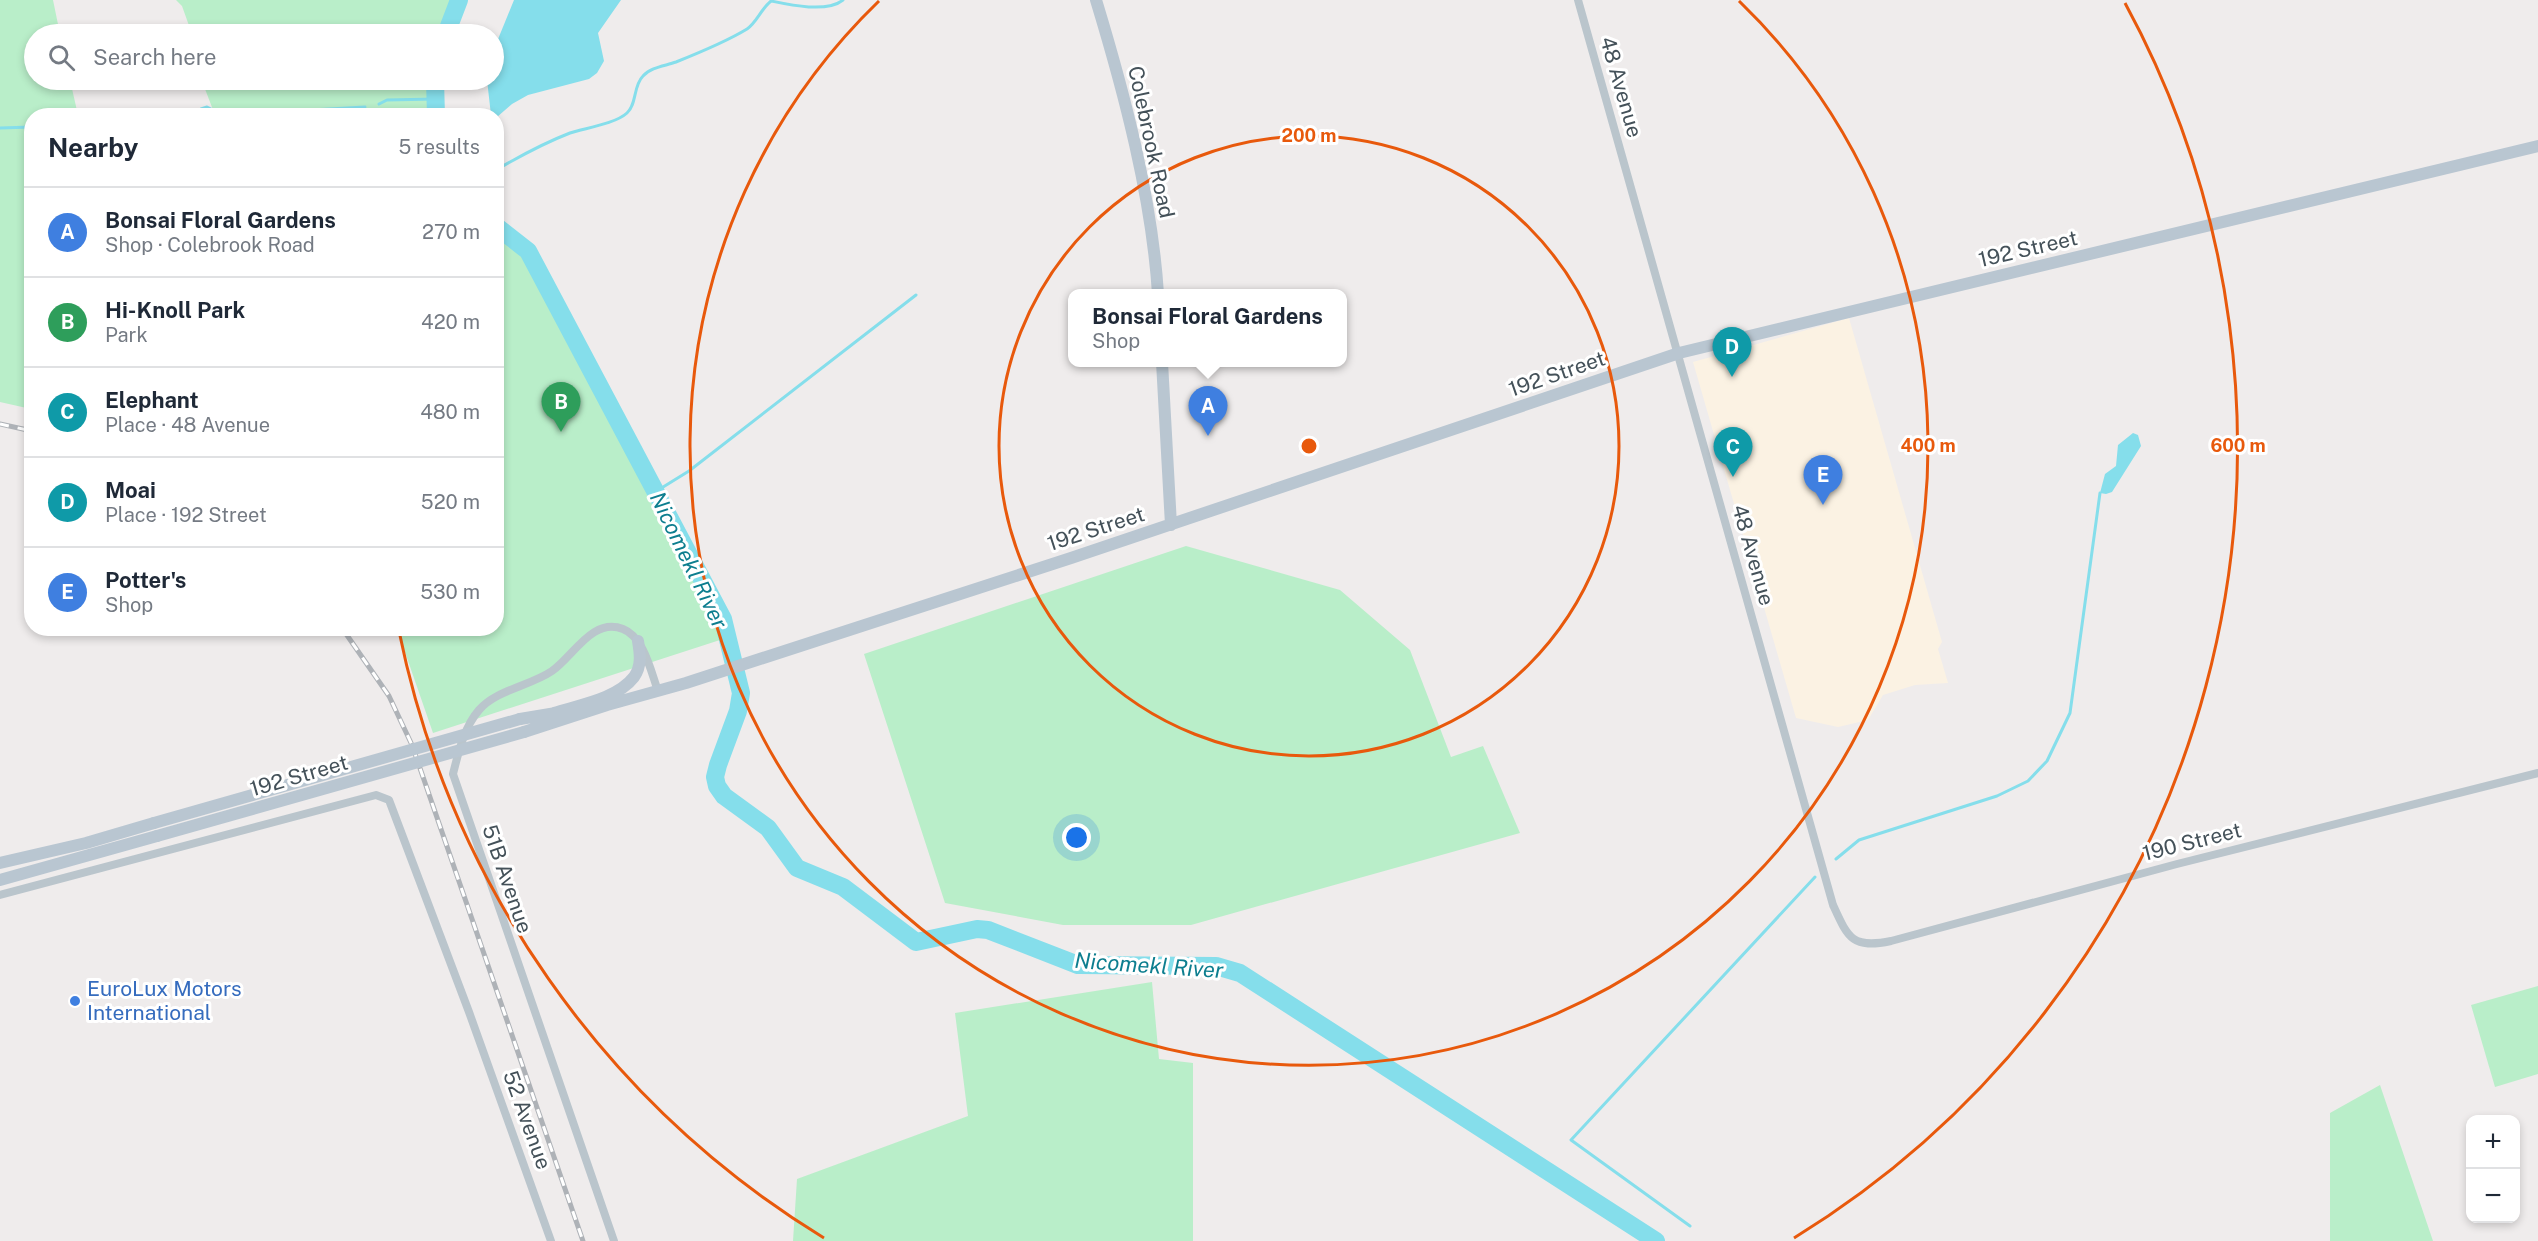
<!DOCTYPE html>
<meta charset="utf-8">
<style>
body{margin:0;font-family:"Public Sans",sans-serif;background:#f6f6f7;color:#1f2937}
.controls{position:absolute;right:18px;bottom:18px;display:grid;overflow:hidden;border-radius:12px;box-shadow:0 3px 9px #0003}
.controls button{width:54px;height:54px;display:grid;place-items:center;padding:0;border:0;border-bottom:2px solid #e0e1e3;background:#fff;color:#1f2937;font:30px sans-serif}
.you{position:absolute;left:1077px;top:838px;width:21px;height:21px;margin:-15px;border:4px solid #fff;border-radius:50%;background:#1a73e8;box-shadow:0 0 0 9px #1a73e833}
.badge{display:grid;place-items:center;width:39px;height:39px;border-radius:50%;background:#187ddc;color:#fff;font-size:20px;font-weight:700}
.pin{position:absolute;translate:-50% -50px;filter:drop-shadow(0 2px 3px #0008)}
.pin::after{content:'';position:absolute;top:32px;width:21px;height:18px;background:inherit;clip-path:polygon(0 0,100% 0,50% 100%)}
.popup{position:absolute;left:1068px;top:289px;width:279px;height:78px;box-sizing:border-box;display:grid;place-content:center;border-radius:12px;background:#fff;filter:drop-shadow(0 2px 4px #0005);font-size:20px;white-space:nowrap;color:#747a83}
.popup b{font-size:22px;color:#1f2937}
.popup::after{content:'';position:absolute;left:50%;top:100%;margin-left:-12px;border:12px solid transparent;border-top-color:#fff}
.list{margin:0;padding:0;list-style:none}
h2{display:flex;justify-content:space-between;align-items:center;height:78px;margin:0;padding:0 24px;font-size:26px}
h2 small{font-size:20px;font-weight:400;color:#747a83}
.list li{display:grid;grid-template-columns:39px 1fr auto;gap:18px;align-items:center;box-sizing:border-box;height:90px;padding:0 24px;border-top:2px solid #e0e1e3}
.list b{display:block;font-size:22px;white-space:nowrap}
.list p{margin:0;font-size:20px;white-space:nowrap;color:#747a83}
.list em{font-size:20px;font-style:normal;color:#747a83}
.icon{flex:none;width:33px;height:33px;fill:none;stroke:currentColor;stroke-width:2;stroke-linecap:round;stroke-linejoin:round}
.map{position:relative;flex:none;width:2538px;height:1241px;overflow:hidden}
.search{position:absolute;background:#fff;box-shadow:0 3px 9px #0003;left:24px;top:24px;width:480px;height:66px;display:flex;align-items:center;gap:15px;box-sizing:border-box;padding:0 21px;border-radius:33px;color:#747a83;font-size:22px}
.panel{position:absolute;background:#fff;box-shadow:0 3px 9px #0003;left:24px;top:108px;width:480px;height:528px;border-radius:24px}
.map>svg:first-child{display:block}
</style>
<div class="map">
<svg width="2538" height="1241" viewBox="0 0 2538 1241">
<rect width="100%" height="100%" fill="#efecec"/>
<path fill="#fbf2e3" d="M1849 318 1942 642 1938 649 1948 683 1915 685 1883 695 1868 720 1838 727 1796 718 1693 362Z"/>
<path fill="#b9eec9" d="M0 0H53L60 34H34V80H70L78 115 32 116 31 409 0 402Z
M176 0H461L451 34H192L182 6Z
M204 80H441L440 115H215L205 89Z
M497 221 539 282 602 386 647 478 709 589 716 612 720 640 433 733 397 629 496 628Z
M1186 546 1340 590 1410 650 1451 757 1483 746 1520 833 1191 925H1063L945 903 864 654Z
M1152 982 1159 1059 1193 1063V1241H793L797 1179 968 1116 955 1013Z
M2538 986V1074L2495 1087 2471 1005Z
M2380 1085 2433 1241H2330V1113Z"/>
<path fill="#85deeb" d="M514 0H621L598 33 604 61 597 73 589 79 528 95 512 104 497 117 491 115 487 80H494V49Z
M2133 433 2138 435 2141 446 2112 492 2106 494 2100 493 2105 474 2116 466 2118 445Z"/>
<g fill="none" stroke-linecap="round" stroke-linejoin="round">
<path stroke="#85deeb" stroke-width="3" d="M379 104 387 100 435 99
M201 109 207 107 224 116
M158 116 183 111
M281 116 311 110 365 107
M0 128 32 127
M496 170C520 156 544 143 570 133 585 128 615 124 627 113 637 104 633 86 643 76 651 67 665 66 676 62 696 54 729 40 747 29 757 22 761 9 771 1 790 5 827 13 843 0
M655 492 689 471 916 295
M1836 859 1859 840 1997 796 2028 781 2047 761 2070 713 2100 493
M1690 1226 1571 1140 1815 877"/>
<path stroke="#85deeb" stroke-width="18" d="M446 34 459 0
M435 80 436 116
M496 226 528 251 723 619 741 693 738 711 718 765 715 777 717 786 724 796 768 828 797 868 843 887 916 942 977 929 988 930 1078 965 1216 966 1240 973 1656 1241"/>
<path stroke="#bac5cc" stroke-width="8" d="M1578 0 1833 905C1848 938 1852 949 1891 941L2177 864 2538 773
M0 895 376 795 389 800 469 1012 551 1241
M614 1241 453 774C458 754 464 727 479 710 496 690 530 686 552 671 573 657 592 617 623 629 644 637 651 672 658 691"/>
<path stroke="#b9c6d1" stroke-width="12" d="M1096 0C1124 92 1152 198 1158 294
M1162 362 1171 525
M554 713C579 705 617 699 634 677 642 666 640 653 638 641
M520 719 562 712
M524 732 607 705 686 683 1071 558 1679 353 2538 146
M0 863 86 843 154 823
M0 880 157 836"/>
<g stroke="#aeb2b7" stroke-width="5">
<path id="rail" d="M0 424 32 431
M342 628 389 696 412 745 583 1241"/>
</g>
<use href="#rail" stroke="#fff" stroke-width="3" stroke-dasharray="9" stroke-linecap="butt"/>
<path stroke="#b9c6d1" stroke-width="12" d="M154 823 520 719
M157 836 524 732"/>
</g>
<g fill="none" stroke="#e8590c" stroke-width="3">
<circle cx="1309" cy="446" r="310"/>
<path d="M1739 1A619 619 0 1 1 879 1"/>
<path d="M824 1238A929 929 0 0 1 399 631M2125 3A929 929 0 0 1 1794 1238"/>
</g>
<circle fill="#3f7fe0" stroke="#fff" stroke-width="2" cx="75" cy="1001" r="6"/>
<g text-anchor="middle" stroke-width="6" stroke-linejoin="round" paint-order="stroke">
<g font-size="21" fill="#445159" stroke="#fff">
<text transform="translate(1621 87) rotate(74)" y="7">48 Avenue</text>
<text transform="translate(1151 142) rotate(78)" y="7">Colebrook Road</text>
<text transform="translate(2028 249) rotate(-13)" y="7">192 Street</text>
<text transform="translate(1557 374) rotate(-19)" y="7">192 Street</text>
<text transform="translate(1096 529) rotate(-18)" y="7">192 Street</text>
<text transform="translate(1753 555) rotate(74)" y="7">48 Avenue</text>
<text transform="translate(299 776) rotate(-16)" y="7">192 Street</text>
<text transform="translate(2192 842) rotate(-14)" y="7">190 Street</text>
<text transform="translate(507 879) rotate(71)" y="7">51B Avenue</text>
<text transform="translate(527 1120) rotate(70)" y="7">52 Avenue</text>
</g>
<g font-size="21" fill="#366cbe" stroke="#fff" text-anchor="start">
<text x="87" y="996">EuroLux Motors<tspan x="87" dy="24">International</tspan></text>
</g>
<g font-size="22" font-style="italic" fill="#0d7e8f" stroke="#fff">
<text transform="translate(689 560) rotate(64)" y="8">Nicomekl River</text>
<text transform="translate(1149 965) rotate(4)" y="8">Nicomekl River</text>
</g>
</g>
<circle cx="1309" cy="446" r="9" fill="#e8590c" stroke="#fff" stroke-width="3"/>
<g font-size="18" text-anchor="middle" font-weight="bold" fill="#e8590c" stroke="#fff" stroke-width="6" stroke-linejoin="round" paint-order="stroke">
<text x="1309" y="142">200 m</text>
<text x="1928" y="452">400 m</text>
<text x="2238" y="452">600 m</text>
</g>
</svg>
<div class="controls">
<button>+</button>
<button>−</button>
</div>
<div class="you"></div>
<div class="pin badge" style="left:1208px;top:436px;background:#3f7fe0">A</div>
<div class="popup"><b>Bonsai Floral Gardens</b>Shop</div>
<div class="pin badge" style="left:561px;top:432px;background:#2e9e5b">B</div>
<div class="pin badge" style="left:1733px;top:477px;background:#0f9aa8">C</div>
<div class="pin badge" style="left:1732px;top:377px;background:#0f9aa8">D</div>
<div class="pin badge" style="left:1823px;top:505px;background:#3f7fe0">E</div>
<div class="search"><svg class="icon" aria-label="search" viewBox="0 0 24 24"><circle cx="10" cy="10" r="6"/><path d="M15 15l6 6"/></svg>Search here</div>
<section class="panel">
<h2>Nearby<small>5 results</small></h2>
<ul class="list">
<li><span class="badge" style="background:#3f7fe0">A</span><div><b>Bonsai Floral Gardens</b><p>Shop · Colebrook Road</p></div><em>270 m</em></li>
<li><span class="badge" style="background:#2e9e5b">B</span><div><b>Hi-Knoll Park</b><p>Park</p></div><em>420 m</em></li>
<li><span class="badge" style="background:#0f9aa8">C</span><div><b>Elephant</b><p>Place · 48 Avenue</p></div><em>480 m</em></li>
<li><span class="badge" style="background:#0f9aa8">D</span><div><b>Moai</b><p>Place · 192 Street</p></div><em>520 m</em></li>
<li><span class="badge" style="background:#3f7fe0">E</span><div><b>Potter's</b><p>Shop</p></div><em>530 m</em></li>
</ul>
</section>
</div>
